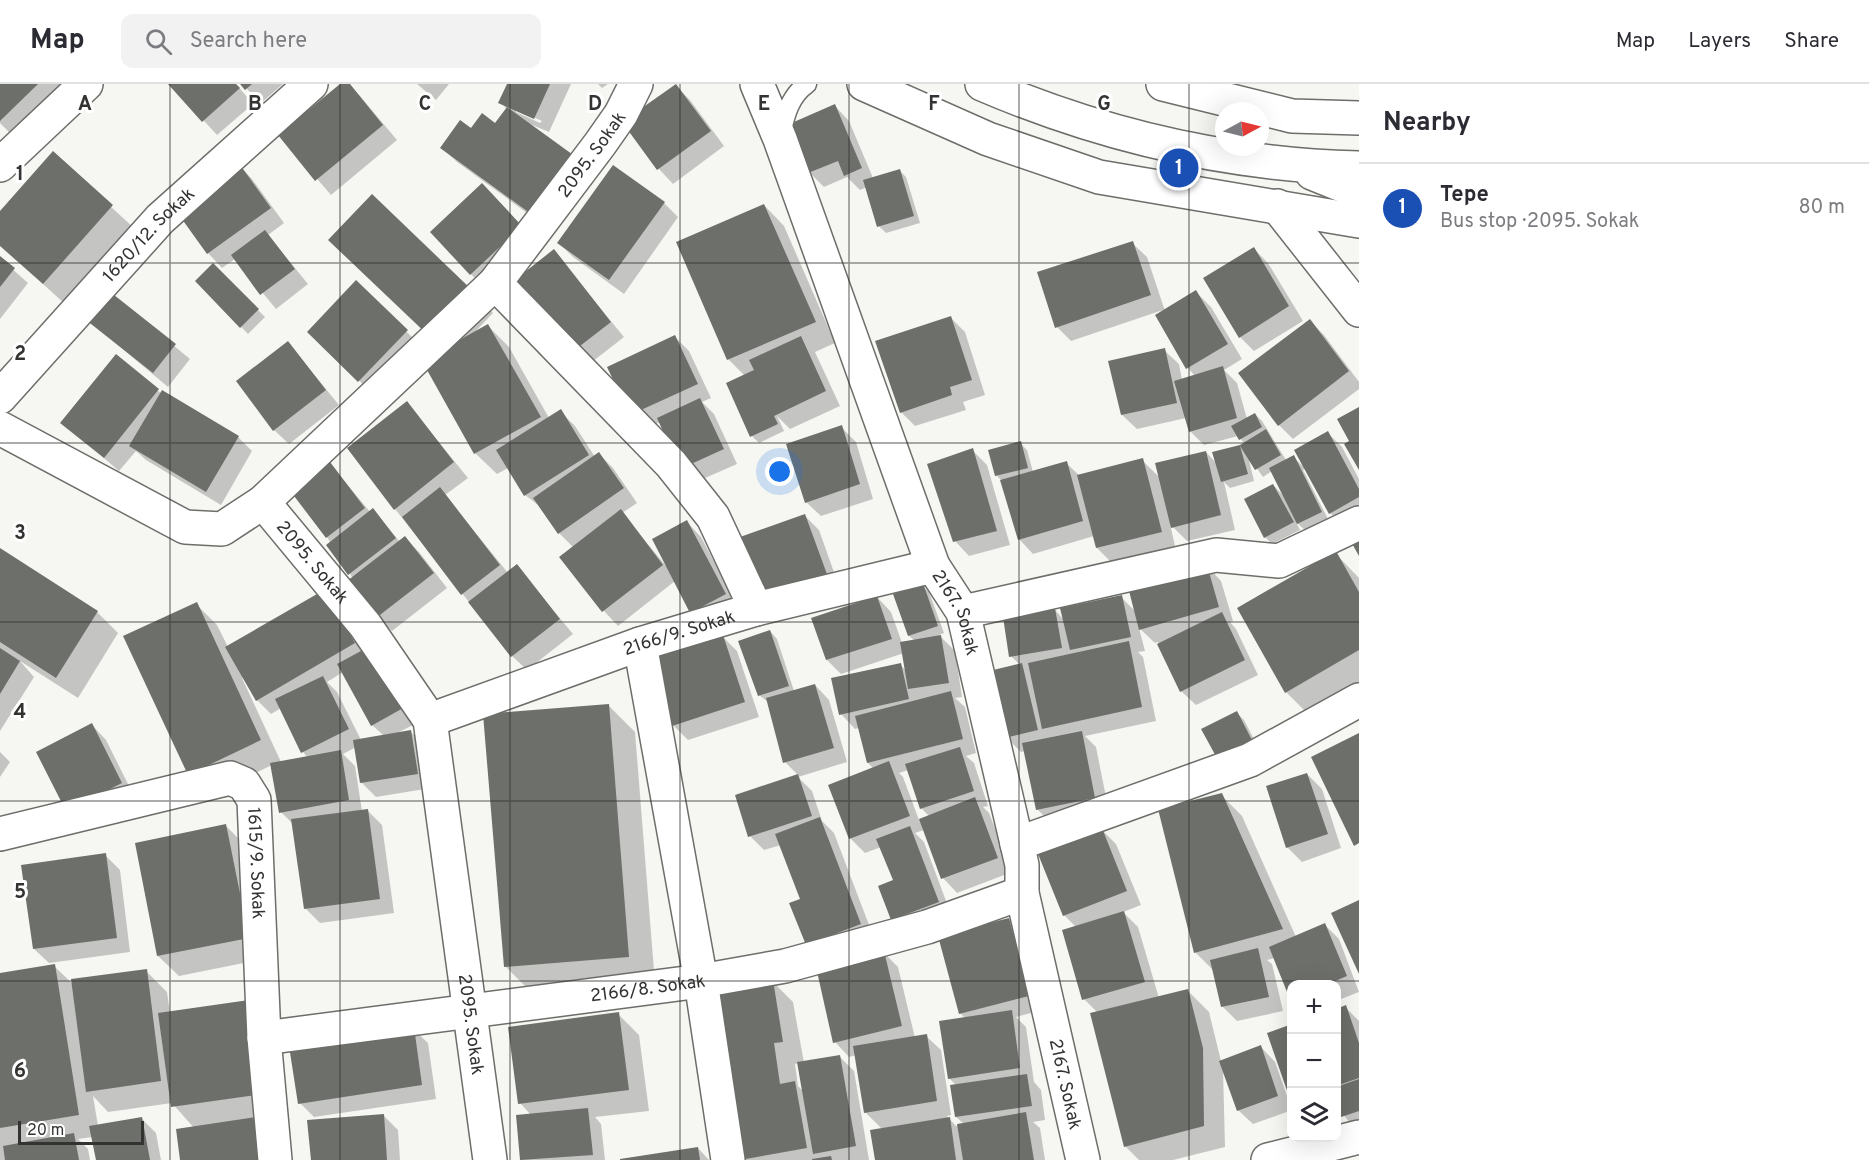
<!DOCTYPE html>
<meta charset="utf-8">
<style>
body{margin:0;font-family:Overpass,sans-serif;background:#f2f2f3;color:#2b2b33}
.controls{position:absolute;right:18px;bottom:18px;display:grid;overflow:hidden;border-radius:12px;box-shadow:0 6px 24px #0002}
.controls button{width:54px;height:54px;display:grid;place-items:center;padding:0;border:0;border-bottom:2px solid #e1e1e2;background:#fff;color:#2b2b33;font:30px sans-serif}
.compass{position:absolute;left:1215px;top:18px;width:54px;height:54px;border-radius:50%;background:#fff;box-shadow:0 6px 24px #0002;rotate:83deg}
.scale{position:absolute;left:18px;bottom:15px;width:126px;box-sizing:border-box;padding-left:6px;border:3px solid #333332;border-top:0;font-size:16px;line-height:21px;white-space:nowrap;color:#333332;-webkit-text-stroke:4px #fff;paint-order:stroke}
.you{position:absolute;left:780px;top:388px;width:21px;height:21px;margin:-15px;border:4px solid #fff;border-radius:50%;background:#1a73e8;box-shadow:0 0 0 9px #1a73e833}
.badge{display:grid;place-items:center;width:39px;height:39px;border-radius:50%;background:#4f44bb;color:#fff;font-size:20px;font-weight:700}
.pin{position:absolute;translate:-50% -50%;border:3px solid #fff;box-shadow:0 2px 6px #0006}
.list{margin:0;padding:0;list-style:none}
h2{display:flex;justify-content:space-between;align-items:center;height:78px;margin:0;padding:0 24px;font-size:26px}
h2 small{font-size:20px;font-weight:400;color:#7c7c81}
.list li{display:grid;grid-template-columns:39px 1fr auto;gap:18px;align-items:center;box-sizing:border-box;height:90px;padding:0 24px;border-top:2px solid #e1e1e2}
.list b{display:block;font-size:22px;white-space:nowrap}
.list p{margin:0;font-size:20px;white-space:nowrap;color:#7c7c81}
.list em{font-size:20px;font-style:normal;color:#7c7c81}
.icon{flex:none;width:33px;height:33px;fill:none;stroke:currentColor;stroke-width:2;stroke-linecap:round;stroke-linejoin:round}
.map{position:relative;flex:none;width:1359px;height:1076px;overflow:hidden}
header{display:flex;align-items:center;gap:36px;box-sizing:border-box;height:84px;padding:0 30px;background:#fff;border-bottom:2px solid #e1e1e2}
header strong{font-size:28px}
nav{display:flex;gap:33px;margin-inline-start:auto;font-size:21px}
.search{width:420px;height:54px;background:#f2f2f3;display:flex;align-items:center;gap:15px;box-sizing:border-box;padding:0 21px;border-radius:12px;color:#7c7c81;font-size:22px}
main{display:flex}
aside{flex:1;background:#fff}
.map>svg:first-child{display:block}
</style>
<header>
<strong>Map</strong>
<div class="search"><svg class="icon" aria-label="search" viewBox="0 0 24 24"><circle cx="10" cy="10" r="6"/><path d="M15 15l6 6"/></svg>Search here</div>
<nav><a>Map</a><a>Layers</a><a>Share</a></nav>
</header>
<main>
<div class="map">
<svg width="1359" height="1076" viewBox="0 0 1359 1076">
<rect width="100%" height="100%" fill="#f6f7f3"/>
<path fill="#0003" fill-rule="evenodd" d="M0 0H78L20 59 0 39Z
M170 0H236L253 20 217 51Z
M242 0H283L261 19Z
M342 0H348L360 12 397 56 331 111 280 52Z
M417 0H449L436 16Z
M509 0H571L549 48 530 40 549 145 457 78 442 64 471 46 495 41 507 25 500 18ZM516 25 542 37 540 39 516 28Z
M598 0H608L602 4Z
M675 1 690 16 724 62 673 100 659 85 624 39Z
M835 22 849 37 873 94 899 86 906 93 920 139 886 149 879 142 867 103 860 106 847 93 824 103 809 88Z
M53 70 133 143 65 220 0 161V129Z
M238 80 252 95 284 139 268 151 308 200 276 225 235 175 222 184 208 169Z
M664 119 678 133 624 210 573 173 559 159Z
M764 121 784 142 835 259 815 268 840 322 790 345 777 332 784 347 759 359 752 352 745 292 728 275Z
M432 149 535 157 485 205Z
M1132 159 1147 173 1165 227 1196 208 1211 223 1242 275 1224 286 1237 299 1247 335 1255 330 1262 337 1286 376 1293 373 1304 383 1328 349 1342 363 1359 395V435L1345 443 1330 429 1306 384 1303 386 1328 435 1305 446 1296 438 1300 446 1272 460 1265 453 1273 401 1284 412 1272 387 1263 393 1248 372 1254 397 1230 404 1224 398 1235 446 1187 457 1170 440 1175 462 1111 478 1097 464 1094 452 1033 470 1019 455 1002 397 996 391 1020 359 1027 366 1033 388 1066 379 1080 392 1142 376 1160 394 1206 368 1217 380 1245 360 1238 352 1204 361 1190 347 1186 334 1137 345 1122 331 1164 266 1179 280 1182 296 1195 292 1188 284 1157 232 1163 226 1071 257 1057 243Z
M1254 165 1268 179 1303 237 1254 267 1240 253Z
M553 167 624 253 583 285Z
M0 174 28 199 0 235Z
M213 181 265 233 248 250 197 197Z
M356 198 421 262 374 311 309 248Z
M472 208 493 229 475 248 488 242 509 263 549 334 560 327 575 342 595 373 599 370 613 384 637 419 622 429 666 482 687 438 701 453 739 525 706 543 675 497 618 542 604 527 561 473 574 464 559 449 542 424 525 411 508 384 497 390 476 370 424 277Z
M110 209 190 275 168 303 88 236Z
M950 233 965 248 985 311 963 318 966 326 915 342 901 328Z
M1310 237 1324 251 1359 298V305L1293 355 1279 341Z
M675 253 689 267 711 314 702 318 714 330 737 380 696 398 660 338 646 345 631 330Z
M288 259 339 321 289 360 274 346Z
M116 272 162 310 238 353 252 367 221 421 146 376 136 367 119 387 63 339Z
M407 319 468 394 445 411 508 489 516 482 573 550 527 586 512 572 395 425Z
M841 343 856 358 873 415 821 432 806 418Z
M972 366 987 381 1010 461 969 472 955 457Z
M327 376 370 428 373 426 400 458 405 454 419 468 447 504 392 547 377 533 327 453Z
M804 431 819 446 841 508 779 530Z
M0 466 97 528 118 549 78 614 20 577 34 593 0 647Z
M1335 469 1359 494V599L1307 629 1286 608Z
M1207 482 1221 497 1233 537 1230 538 1236 545 1258 591 1196 621 1181 607 1158 558 1155 559 1139 544 1145 567 1138 568 1143 573 1156 637 1085 652 1096 663 1109 728 1052 740 1037 725 1025 667 1021 668 1006 653 1020 581 1011 572 1055 526 1064 536 1121 513 1136 528Z
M922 501 929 508 944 549 939 551 955 567 962 613 955 614 965 623 976 669 966 672 974 679 988 722 983 723 989 729 1012 788 957 809 943 794 924 746 915 749 924 758 952 833 892 835 894 797 881 763 865 769 850 754 874 685 868 679 859 644 855 645 841 630 900 581 907 587 904 569 841 590 827 576 877 513 891 528 902 559 915 557 909 552 895 511ZM908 686 921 724 929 732 919 736 903 693 899 689Z
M324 508 419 638 397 649 411 648 425 662 431 704 376 713 361 698 356 663 343 670 355 682 362 727 367 726 382 741 394 829 320 839 305 824 294 741 281 728 272 681 210 711 189 690 196 520 217 541 228 563ZM343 588 372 641 384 652 361 656 337 608 327 598ZM244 593 257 616 271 630 281 624 303 668 308 674 281 678 242 594Z
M770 547 777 555 794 607 815 601 829 616 847 678 798 693 812 707 822 737 834 749 874 854 822 874 781 761 764 766 750 752 737 712 799 692 785 678 768 618 759 611Z
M723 553 737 567 759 633 688 656 673 641Z
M609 622 635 648 655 899 531 908 505 882Z
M1237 629 1244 636 1259 665 1226 683Z
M92 641 106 656 135 714 82 741Z
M0 668 10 678 0 693Z
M1307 690 1322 705 1341 764 1302 778 1287 763Z
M1221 711 1242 732 1296 853 1325 841 1339 855 1359 908 1336 917V900H1292V915L1275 874 1267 876 1272 880 1283 927 1237 937 1223 923 1214 887 1196 869 1160 726Z
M226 742 247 763 269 874 179 892 158 872Z
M1102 746 1116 760 1141 821 1123 828 1138 843 1159 914 1188 907 1209 928 1221 977 1261 963 1275 978 1292 1026 1253 1040 1238 1026 1223 985 1225 1063 1173 1076H1139L1125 1062 1097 928 1084 915 1076 843 1064 831Z
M105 771 120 786 130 868 49 879 34 865Z
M1008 835 1023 850 1042 926 1016 933 1026 943 1034 998 1041 1006 1045 1036 1033 1038 1040 1044 1045 1076H876L882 1045 865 1028 856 971 849 973 835 958 884 869 898 883 915 954 926 952 941 966 951 1031 947 1032 956 1042 964 1040 956 1033V1001L949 994 966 935 960 929Z
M54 882 74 901 146 887 167 908 170 929 283 1031 182 1076 194 1044 172 1019 108 1028 93 1012 98 1042 141 1034 156 1049 161 1076H97L93 1053 78 1055 88 1065 90 1076H0V891Z
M772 897 793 918 804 979 839 972 854 987 869 1076H738ZM799 979 804 1008 798 1002 795 980Z
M1345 923 1359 937V1036L1350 1039 1336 1021V926Z
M618 930 639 951 649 1027 595 1033 601 1040 605 1076H521L517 1032 531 1031 520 1019Z
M413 945 428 959 436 1015 314 1033 300 1019Z
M383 1031 398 1046 400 1076H313Z
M698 1064 709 1076H622Z"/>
<path fill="#6d6f6b" d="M0 0H38L0 37Z
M168 0H236L240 4 202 38Z
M240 0H252L245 6Z
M340 0H350L383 41 315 97 278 51Z
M507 0H550L534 35 498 19Z
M676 0 711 47 657 86 622 38Z
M835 20 862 84 844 92 838 77 808 89 787 41Z
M507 23 576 73 534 132 440 64 460 36 471 44 482 29 495 39Z
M53 67 113 121 43 200 0 162V127Z
M238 78 271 124 207 170 174 124Z
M613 81 665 118 609 196 557 159Z
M900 85 914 132 877 143 863 96Z
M482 99 522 142 470 191 430 148Z
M372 110 473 207 430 253 328 156Z
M764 120 816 238 727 276 676 158Z
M265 146 295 185 260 211 231 171Z
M1133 157 1151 211 1055 244 1037 188Z
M1254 163 1289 222 1239 254 1203 194Z
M554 165 611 238 567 272 511 199Z
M0 172 15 184 0 203Z
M213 179 259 225 240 244 195 197Z
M356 196 408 246 358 298 307 248Z
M1196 206 1228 260 1186 285 1155 231Z
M109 207 176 260 153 289 86 236Z
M951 232 972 296 950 303 952 311 900 329 875 257Z
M1310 235 1349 287 1278 342 1238 289Z
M488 240 541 333 474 370 422 277Z
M675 251 698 300 630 331 607 283Z
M801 252 826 307 774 332 778 340 750 353 726 299 754 286 749 276Z
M288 257 326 306 273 347 236 297Z
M1165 264 1177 319 1121 331 1108 277Z
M116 270 159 305 104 374 60 339Z
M1223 282 1237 334 1189 348 1174 297Z
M162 306 239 352 206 408 129 362Z
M700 314 724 365 680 385 657 334Z
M407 317 454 378 394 426 347 364Z
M1359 323V386L1344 360 1349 357 1337 335Z
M561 325 589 371 524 412 496 366Z
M1255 329 1262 343 1239 356 1231 342Z
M842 341 860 400 805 419 786 360Z
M1266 345 1281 371 1255 386 1240 362 1248 390 1221 398 1212 368 1240 361Z
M1328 347 1359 405V413L1329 430 1294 366Z
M1021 357 1028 384 995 392 988 366Z
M973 364 997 447 953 458 927 380Z
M1206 367 1221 431 1171 444 1155 379Z
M599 368 624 404 558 450 533 414Z
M1294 371 1322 428 1297 440 1269 384Z
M327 374 365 424 326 454 288 404Z
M1143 374 1162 448 1096 464 1077 391Z
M1067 377 1083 437 1018 456 1000 396Z
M1273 400 1294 438 1264 454 1244 415Z
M440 403 500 481 461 511 402 433Z
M373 424 396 454 348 491 326 461Z
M621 425 663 481 602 528 559 473Z
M805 430 828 493 764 517 740 453Z
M687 436 726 510 690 529 652 455Z
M1359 451V472L1350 456Z
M405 452 434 489 376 534 347 497Z
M0 464 98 527 56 594 0 558Z
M1336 467 1359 508V566L1285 609 1237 524Z
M517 480 560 535 511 573 468 518Z
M1207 481 1219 523 1139 546 1128 503Z
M923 499 938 542 908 552 893 510Z
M324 506 355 559 256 617 225 563Z
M1122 511 1131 553 1070 566 1060 524Z
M877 512 892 555 826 576 811 534Z
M197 518 261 656 188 691 123 552Z
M1055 524 1062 564 1009 573 1003 533Z
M1222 528 1245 576 1180 608 1157 560Z
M770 546 789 602 758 612 738 557Z
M723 551 745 618 672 642 650 575Z
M941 551 949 599 908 605 900 558Z
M1129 557 1142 623 1042 645 1028 579Z
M372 561 405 623 371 642 337 580Z
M0 564 20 577 0 610Z
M901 579 909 615 839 631 831 594Z
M1022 579 1038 646 1005 654 989 587Z
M323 592 349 645 301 669 275 615Z
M815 600 834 664 783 679 766 614Z
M951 607 963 655 867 679 855 632Z
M609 620 629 873 504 883 483 630Z
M1237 627 1253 658 1218 676 1201 645Z
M92 639 122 699 66 727 36 668Z
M411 646 418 690 360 699 353 656Z
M1082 647 1095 714 1036 726 1022 659Z
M1359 649V759L1354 762 1311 673Z
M960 663 974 707 920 725 905 680Z
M341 666 349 716 279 729 270 679Z
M889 677 910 732 849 755 828 701Z
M1307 689 1328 750 1286 764 1266 702Z
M798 690 812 732 748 753 735 711Z
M1222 709 1283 845 1194 869 1158 725Z
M975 713 998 774 941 795 919 735Z
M368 725 380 815 304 825 291 735Z
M820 733 861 840 806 861 789 819 800 815 775 750Z
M226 740 249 854 157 872 135 759Z
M910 742 939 818 891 836 878 802 893 796 876 755Z
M1102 744 1127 807 1063 832 1038 770Z
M106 769 117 854 33 865 21 781Z
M1359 816V890L1331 829Z
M1124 827 1145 898 1082 916 1062 846Z
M1009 834 1029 912 959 930 938 852Z
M1325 839 1347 892 1328 900H1292L1291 918 1269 863Z
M1258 864 1269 913 1221 923 1210 876Z
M884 867 902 942 833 959 816 883Z
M55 880 79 1031 0 1044V889Z
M147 885 161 997 86 1008 71 895Z
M773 896 783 958 774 959 780 1000 795 997 807 1064 740 1076 708 907Z
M1188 905 1203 964 1204 1042 1124 1063 1090 929Z
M249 916 263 1010 171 1023 158 929Z
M1346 921 1359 959V994L1336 1002V925Z
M1012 926 1020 984 948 995 939 937Z
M619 928 629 1006 518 1020 508 943Z
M1292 940V1018H1291L1267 949Z
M414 943 422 1001 298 1020 289 962Z
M927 950 937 1017 864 1029 853 962Z
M1261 961 1278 1012 1237 1027 1219 977Z
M840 971 856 1062 813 1070 797 978Z
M1027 990 1032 1022 955 1033 950 1001Z
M1359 995V1027L1341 1033 1336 1020V1003Z
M588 1024 593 1071 520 1076 516 1031Z
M1026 1028 1034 1076H963L957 1040Z
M384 1030 387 1076H311L307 1036Z
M262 1032 268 1076H180L176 1045Z
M142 1033 150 1076H96L89 1042Z
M950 1033 956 1076H875L870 1046Z
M74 1049 79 1076H5L3 1062Z
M698 1063 700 1076H620V1075Z
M831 1072 832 1076H812V1075Z"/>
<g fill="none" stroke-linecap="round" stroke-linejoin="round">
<g stroke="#6c6e6a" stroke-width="21">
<path id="lane" d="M781 51C785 31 790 12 807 0"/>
</g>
<g stroke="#6c6e6a" stroke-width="36">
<g id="street">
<path d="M0 81 86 0"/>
<path d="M1277 122 1359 226"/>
<path d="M495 199 671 380 713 433 756 525"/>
<path id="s1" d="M0 313 160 135 311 0"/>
<path id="s2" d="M0 344 185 443 222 445 263 418 495 199 600 60 621 30 636 0"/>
<path id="s3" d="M263 418 365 541 430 636 490 1076"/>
<path d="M963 528 1216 471 1279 477 1359 439"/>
<path d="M640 560 701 897 728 1076"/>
<path id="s4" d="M430 636 640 560 756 525 933 482"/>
<path id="s5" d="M0 750 230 694 244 700 254 716 264 954 275 1076"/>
<path d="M1017 760 1250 676 1359 616"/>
<path id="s6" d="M264 954 701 897 785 882 927 843 1022 809"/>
<path d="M1268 1076 1359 1053"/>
</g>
</g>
<g stroke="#6c6e6a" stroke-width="36">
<g id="secondary">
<path id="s7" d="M757 0 780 55 933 482 963 528 1022 781V809L1083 1076"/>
<path d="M864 0 988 55 1099 93 1359 137"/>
<path d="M982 0C1101 51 1229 81 1359 84"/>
<path d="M1163 0 1292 32 1359 34"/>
<path d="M1312 89 1359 108"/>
</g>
</g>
<use href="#lane" stroke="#fff" stroke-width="18"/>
<use href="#street" stroke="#fff" stroke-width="33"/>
<use href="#secondary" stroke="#fff" stroke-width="33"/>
</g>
<path fill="none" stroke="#333332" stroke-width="1.5" stroke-opacity="0.55" d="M170 0V1076M340 0V1076M510 0V1076M680 0V1076M849 0V1076M1019 0V1076M1189 0V1076M0 179H1359M0 359H1359M0 538H1359M0 717H1359M0 897H1359"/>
<g text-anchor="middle" stroke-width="6" stroke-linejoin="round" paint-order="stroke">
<g font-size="18" fill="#333332" stroke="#fff">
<text dy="6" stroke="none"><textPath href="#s2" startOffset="776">2095. Sokak</textPath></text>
<text dy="6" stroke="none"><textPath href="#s1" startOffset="220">1620/12. Sokak</textPath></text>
<text dy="6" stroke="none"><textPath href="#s3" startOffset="78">2095. Sokak</textPath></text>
<text dy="6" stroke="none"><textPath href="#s7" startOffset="566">2167. Sokak</textPath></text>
<text dy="6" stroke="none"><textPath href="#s4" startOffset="264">2166/9. Sokak</textPath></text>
<text dy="6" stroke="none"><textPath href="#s5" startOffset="334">1615/9. Sokak</textPath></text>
<text dy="6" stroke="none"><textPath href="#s6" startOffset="387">2166/8. Sokak</textPath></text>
<text dy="6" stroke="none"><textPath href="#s3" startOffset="582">2095. Sokak</textPath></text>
<text dy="6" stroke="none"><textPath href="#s7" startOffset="1052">2167. Sokak</textPath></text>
</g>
</g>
<g font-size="20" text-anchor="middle" font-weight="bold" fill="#333332" stroke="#fff" stroke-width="6" stroke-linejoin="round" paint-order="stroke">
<text x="85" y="26">A</text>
<text x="255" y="26">B</text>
<text x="425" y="26">C</text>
<text x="595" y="26">D</text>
<text x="764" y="26">E</text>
<text x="934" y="26">F</text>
<text x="1104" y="26">G</text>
<text x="20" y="96">1</text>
<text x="20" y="276">2</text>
<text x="20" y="455">3</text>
<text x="20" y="634">4</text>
<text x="20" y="814">5</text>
<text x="20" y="993">6</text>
</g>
</svg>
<div class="controls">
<button>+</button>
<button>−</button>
<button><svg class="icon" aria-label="layers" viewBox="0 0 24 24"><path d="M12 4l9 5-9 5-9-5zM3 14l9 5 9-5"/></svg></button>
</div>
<svg class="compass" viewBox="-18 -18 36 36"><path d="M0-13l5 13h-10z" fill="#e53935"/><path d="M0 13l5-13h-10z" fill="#7c7c81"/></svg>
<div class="scale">20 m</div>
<div class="you"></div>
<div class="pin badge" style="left:1179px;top:84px;background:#1a4fb4">1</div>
</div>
<aside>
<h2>Nearby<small></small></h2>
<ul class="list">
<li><span class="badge" style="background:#1a4fb4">1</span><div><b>Tepe</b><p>Bus stop · 2095. Sokak</p></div><em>80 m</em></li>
</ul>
</aside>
</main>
